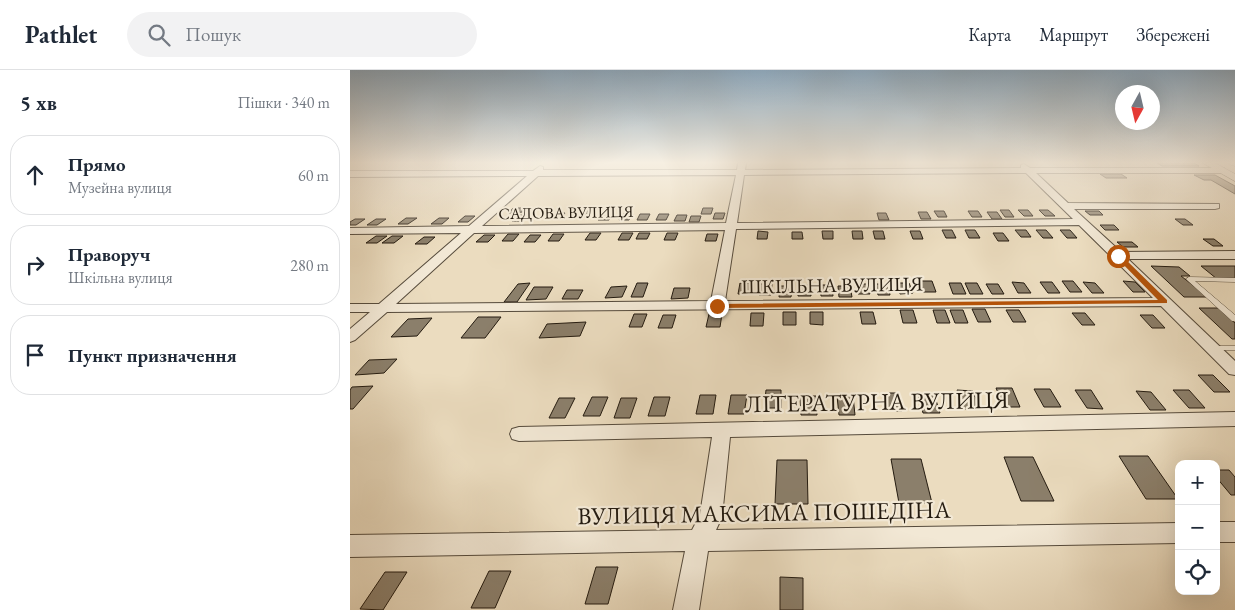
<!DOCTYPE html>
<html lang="uk">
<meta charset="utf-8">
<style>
body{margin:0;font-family:"EB Garamond",serif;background:#f2f2f3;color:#1f2937}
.controls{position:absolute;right:15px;bottom:15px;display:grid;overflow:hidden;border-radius:10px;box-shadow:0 5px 20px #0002}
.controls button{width:45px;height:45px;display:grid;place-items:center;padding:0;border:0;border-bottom:1px solid #e0e1e3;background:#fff;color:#1f2937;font:25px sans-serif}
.compass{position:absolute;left:765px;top:15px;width:45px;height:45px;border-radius:50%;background:#fff;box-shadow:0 5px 20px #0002;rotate:188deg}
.stop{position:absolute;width:15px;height:15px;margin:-11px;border:4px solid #b45309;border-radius:50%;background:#fff}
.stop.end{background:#b45309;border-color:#fff;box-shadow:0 1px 5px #0008}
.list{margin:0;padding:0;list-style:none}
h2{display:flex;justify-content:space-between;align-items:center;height:65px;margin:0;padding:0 20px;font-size:21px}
h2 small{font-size:16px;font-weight:400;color:#747a83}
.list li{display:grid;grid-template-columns:32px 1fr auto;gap:15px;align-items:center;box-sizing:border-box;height:80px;margin:0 10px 10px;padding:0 10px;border:1px solid #e0e1e3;border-radius:20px}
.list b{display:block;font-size:19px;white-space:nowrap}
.list p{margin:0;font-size:16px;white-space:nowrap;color:#747a83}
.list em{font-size:16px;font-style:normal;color:#747a83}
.icon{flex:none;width:28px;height:28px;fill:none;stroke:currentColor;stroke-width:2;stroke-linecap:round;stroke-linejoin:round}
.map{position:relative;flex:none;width:885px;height:540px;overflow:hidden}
header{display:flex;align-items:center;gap:30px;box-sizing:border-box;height:70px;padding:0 25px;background:#fff;border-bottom:1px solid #e0e1e3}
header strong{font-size:24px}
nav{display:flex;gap:28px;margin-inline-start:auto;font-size:18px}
.search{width:350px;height:45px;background:#f2f2f3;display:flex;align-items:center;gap:12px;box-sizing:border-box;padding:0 18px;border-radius:28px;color:#747a83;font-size:19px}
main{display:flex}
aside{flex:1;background:#fff}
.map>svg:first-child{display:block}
</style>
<header>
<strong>Pathlet</strong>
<div class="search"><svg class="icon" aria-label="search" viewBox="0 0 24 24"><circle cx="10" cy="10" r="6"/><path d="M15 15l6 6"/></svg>Пошук</div>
<nav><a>Карта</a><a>Маршрут</a><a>Збережені</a></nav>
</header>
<main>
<aside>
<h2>5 хв<small>Пішки · 340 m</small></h2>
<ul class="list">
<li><svg class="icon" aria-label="ahead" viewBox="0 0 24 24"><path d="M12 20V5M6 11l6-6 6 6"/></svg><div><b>Прямо</b><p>Музейна вулиця</p></div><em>60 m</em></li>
<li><svg class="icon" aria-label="right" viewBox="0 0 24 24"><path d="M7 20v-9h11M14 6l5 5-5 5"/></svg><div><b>Праворуч</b><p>Шкільна вулиця</p></div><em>280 m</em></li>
<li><svg class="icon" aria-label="arrive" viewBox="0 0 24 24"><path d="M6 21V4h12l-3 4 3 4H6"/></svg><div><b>Пункт призначення</b></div></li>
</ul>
</aside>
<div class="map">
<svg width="885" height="540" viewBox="0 0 885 540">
<rect width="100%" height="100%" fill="#ebdcbf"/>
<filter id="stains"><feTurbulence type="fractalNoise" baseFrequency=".004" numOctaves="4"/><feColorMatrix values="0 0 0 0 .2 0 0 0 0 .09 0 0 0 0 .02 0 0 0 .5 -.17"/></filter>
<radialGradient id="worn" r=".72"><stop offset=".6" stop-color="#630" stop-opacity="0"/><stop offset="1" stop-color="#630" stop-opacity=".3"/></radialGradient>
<path fill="#8b7f6b" stroke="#241b10" d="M807 93H844L849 96H812Z
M750 104H771L777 108H756Z
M844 105H865L885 116V124L861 110H854Z
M163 138H176L173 142 159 143Z
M353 138H363L361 144H351Z
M650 140H659L664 147H655Z
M668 140H678L683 146H674Z
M689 140H698L705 146H695Z
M232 141H242L238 147H228Z
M584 141H594L597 147H588Z
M618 141H628L632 147H622Z
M735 141H749L753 145H740Z
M568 142H577L581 149H571Z
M637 142H647L652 149H642Z
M205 143H215L210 149H200Z
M365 143H375L373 149H363Z
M527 143H536L539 150H529Z
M253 144H263L259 150H248Z
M272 144H283L279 150H269Z
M290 144H300L297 150H287Z
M309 144H319L316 150H306Z
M168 145H178L173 151H162Z
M327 145H337L335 151H324Z
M115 146H125L118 152H108Z
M341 146H351L349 152H339Z
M56 148H67L58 154H48Z
M89 148H99L92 154H81Z
M5 149H15L6 155H0V152Z
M26 149H36L27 155H17Z
M825 149H835L843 155H833Z
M750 155H764L769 160H755Z
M592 160H602L606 168H596Z
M615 160H625L630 168H619Z
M665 160H676L681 167H671Z
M686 160H696L703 168H693Z
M710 160H720L727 168H717Z
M408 161 418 162 417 169H407Z
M472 161H483V169H473Z
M502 161H512L513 169H503Z
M523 161H533L535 169H525Z
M560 161H570L573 169H563Z
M442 162H452L453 169H442Z
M240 163H251L246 170H235Z
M272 163H283L279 170H268Z
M289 163H300L297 169H286Z
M317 163H328L325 170H314Z
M643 163H653L659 171H648Z
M158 164H169L163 171H152Z
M203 164H214L209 171H198Z
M357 164H368L366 171H355Z
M134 165H145L138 172H126Z
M180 165H191L185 172H174Z
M26 166H37L27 173H16Z
M42 166H53L44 173H32Z
M74 167H85L77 174H65Z
M853 169H864L873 176H863Z
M767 172H782L788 177H773Z
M801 196 829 197 840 206H831L858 227H834Z
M851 196H885V209H867Z
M570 211H582L586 222H573Z
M712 211H723L732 222H720Z
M773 211 785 212 795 222H783Z
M662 212 674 213 681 223H668Z
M690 212H702L710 223H698Z
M733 212 745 213 754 223H742Z
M180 213 167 232H154L168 214Z
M287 213H298L293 227H281Z
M390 213H402L401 224H388Z
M547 213H559L563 223 550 224Z
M599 213H611L616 224H603Z
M615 213H627L633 224H620Z
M410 214H422L421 225H409Z
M506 214H518L520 224H508Z
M526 214H538L540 225H528Z
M636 214H648L654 224H642Z
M448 215H460L461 226H448Z
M470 215H482L483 226H471Z
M277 216 272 227 255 228 261 217Z
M430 216H442L441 227H429Z
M488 216H500L502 227H489Z
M184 217H203L196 229 176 230Z
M324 218H340L338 228 321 229Z
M217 220H233L228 229H212Z
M849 238H868L885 253V269H882Z
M622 239H635L641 252H628Z
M550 240H563L567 253H553Z
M583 240H595L600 253H587Z
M600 240H613L618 253H605Z
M656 240H669L676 252H663Z
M433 242H446V255H433Z
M460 242H473V255L460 254Z
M510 242H523L526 254H512Z
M401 243H414L413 256H400Z
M722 243H735L745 255H732Z
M284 244H297L292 257H279Z
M359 244H372L370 257H356Z
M313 245H326L322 258H308Z
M790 245H803L815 258H802Z
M128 247H151L135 268H111Z
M82 248 67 266 41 267 58 249Z
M236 252 230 266 189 268 197 254Z
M47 289 34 303 5 305 19 290Z
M848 305H863L880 322H864Z
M23 316 3 339H0V320L2 317Z
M646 318H662L670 337H654Z
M684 319H700L711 337H694Z
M416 320H431V338H414Z
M607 320 623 321 630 339H614Z
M725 320H741L753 339 737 338Z
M823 320H839L855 338H839Z
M786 321 801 322 816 340H800Z
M532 323H548L552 341H535Z
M568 324H584L590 343H573Z
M350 325H366L363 344H346Z
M381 325H397L394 344H378Z
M450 326H466L467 345H451Z
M487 326H503L505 345H489Z
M242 327H258L250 346H233Z
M304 327H320L315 346H298Z
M209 328H225L215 348H199Z
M271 328H287L280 348H264Z
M769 386H798L828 429H796Z
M654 387H683L704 431H671Z
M541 389H571L582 433H549Z
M427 390H457L458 434H425Z
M866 400H879L885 407V425H881L866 407Z
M246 497H268L258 534H235Z
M139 501H161L145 538H121Z
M35 502H57L33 540 10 539Z
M430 507 453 508V540H430Z"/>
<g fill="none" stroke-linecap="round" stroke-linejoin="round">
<g stroke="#564b3c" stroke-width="1">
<path id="service" d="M839 207 885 208V212L845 211 885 245V251H882L837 210 836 209Z
M859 276H885V280H862L858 278Z"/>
</g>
<g stroke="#564b3c" stroke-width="2">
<path id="minor" d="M388 93H396L395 100 671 98V95L674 94 680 98H874L875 100 871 103H686L718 133 869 134V138L865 139H724L771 182 885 181V189H778L885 291V305L879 304 811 236 37 242 5 270 0 272V259L20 242H0V234H29L111 163 0 164V158L119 156 177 106 0 107V101H183L190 96 193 97V100H387ZM676 103 723 149 387 153 394 105ZM386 105 376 153 132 156 188 106ZM729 155 803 228 375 231 386 159ZM375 160 361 231 46 234 124 163Z
M885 342V356L380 367 372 447 366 460 829 453V473L358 481 349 540H323L335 481 0 487V465L342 460 350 445 362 367 169 371 162 369 160 364 162 359 169 357Z
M866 452H885V472H866Z"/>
</g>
<g stroke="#564b3c" stroke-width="1">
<path id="tertiary" d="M853 93H865L885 104V111Z
M879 93H885V96L881 95Z"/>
</g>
<use href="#service" fill="#f2e8d5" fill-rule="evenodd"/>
<use href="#minor" fill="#f2e8d5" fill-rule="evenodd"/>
<use href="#tertiary" fill="#f2e8d5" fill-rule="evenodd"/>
</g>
<linearGradient id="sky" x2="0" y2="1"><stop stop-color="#8eaac0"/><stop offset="0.55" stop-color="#f6efe2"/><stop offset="1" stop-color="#f6efe2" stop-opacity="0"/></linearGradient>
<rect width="885" height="168" fill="url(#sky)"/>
<path fill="#b45309" d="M766 184H770L817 230V233L367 238 363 236 367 234 808 230 766 187Z"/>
<g text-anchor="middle" stroke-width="4.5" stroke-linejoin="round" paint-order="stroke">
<g font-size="16" fill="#241b10" stroke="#f2e8d5">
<text transform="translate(216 142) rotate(-1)" y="6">САДОВА ВУЛИЦЯ</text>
</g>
<g font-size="20" fill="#241b10" stroke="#f2e8d5">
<text transform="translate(482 215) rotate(-1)" y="7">ШКІЛЬНА ВУЛИЦЯ</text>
</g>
<g font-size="24" fill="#241b10" stroke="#f2e8d5">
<text transform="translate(527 332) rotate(-1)" y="8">ЛІТЕРАТУРНА ВУЛИЦЯ</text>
<text transform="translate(414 443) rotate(-1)" y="8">ВУЛИЦЯ МАКСИМА ПОШЕДІНА</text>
</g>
</g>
<rect width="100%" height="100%" filter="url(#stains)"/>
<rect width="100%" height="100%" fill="url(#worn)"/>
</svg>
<div class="controls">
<button>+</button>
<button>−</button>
<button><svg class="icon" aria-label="locate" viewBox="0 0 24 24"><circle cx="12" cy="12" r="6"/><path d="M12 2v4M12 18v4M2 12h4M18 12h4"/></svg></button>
</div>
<svg class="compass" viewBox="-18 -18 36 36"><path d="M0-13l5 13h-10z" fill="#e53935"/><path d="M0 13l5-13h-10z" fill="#747a83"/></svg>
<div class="stop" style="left:768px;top:186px"></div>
<div class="stop end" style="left:367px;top:236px"></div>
</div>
</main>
